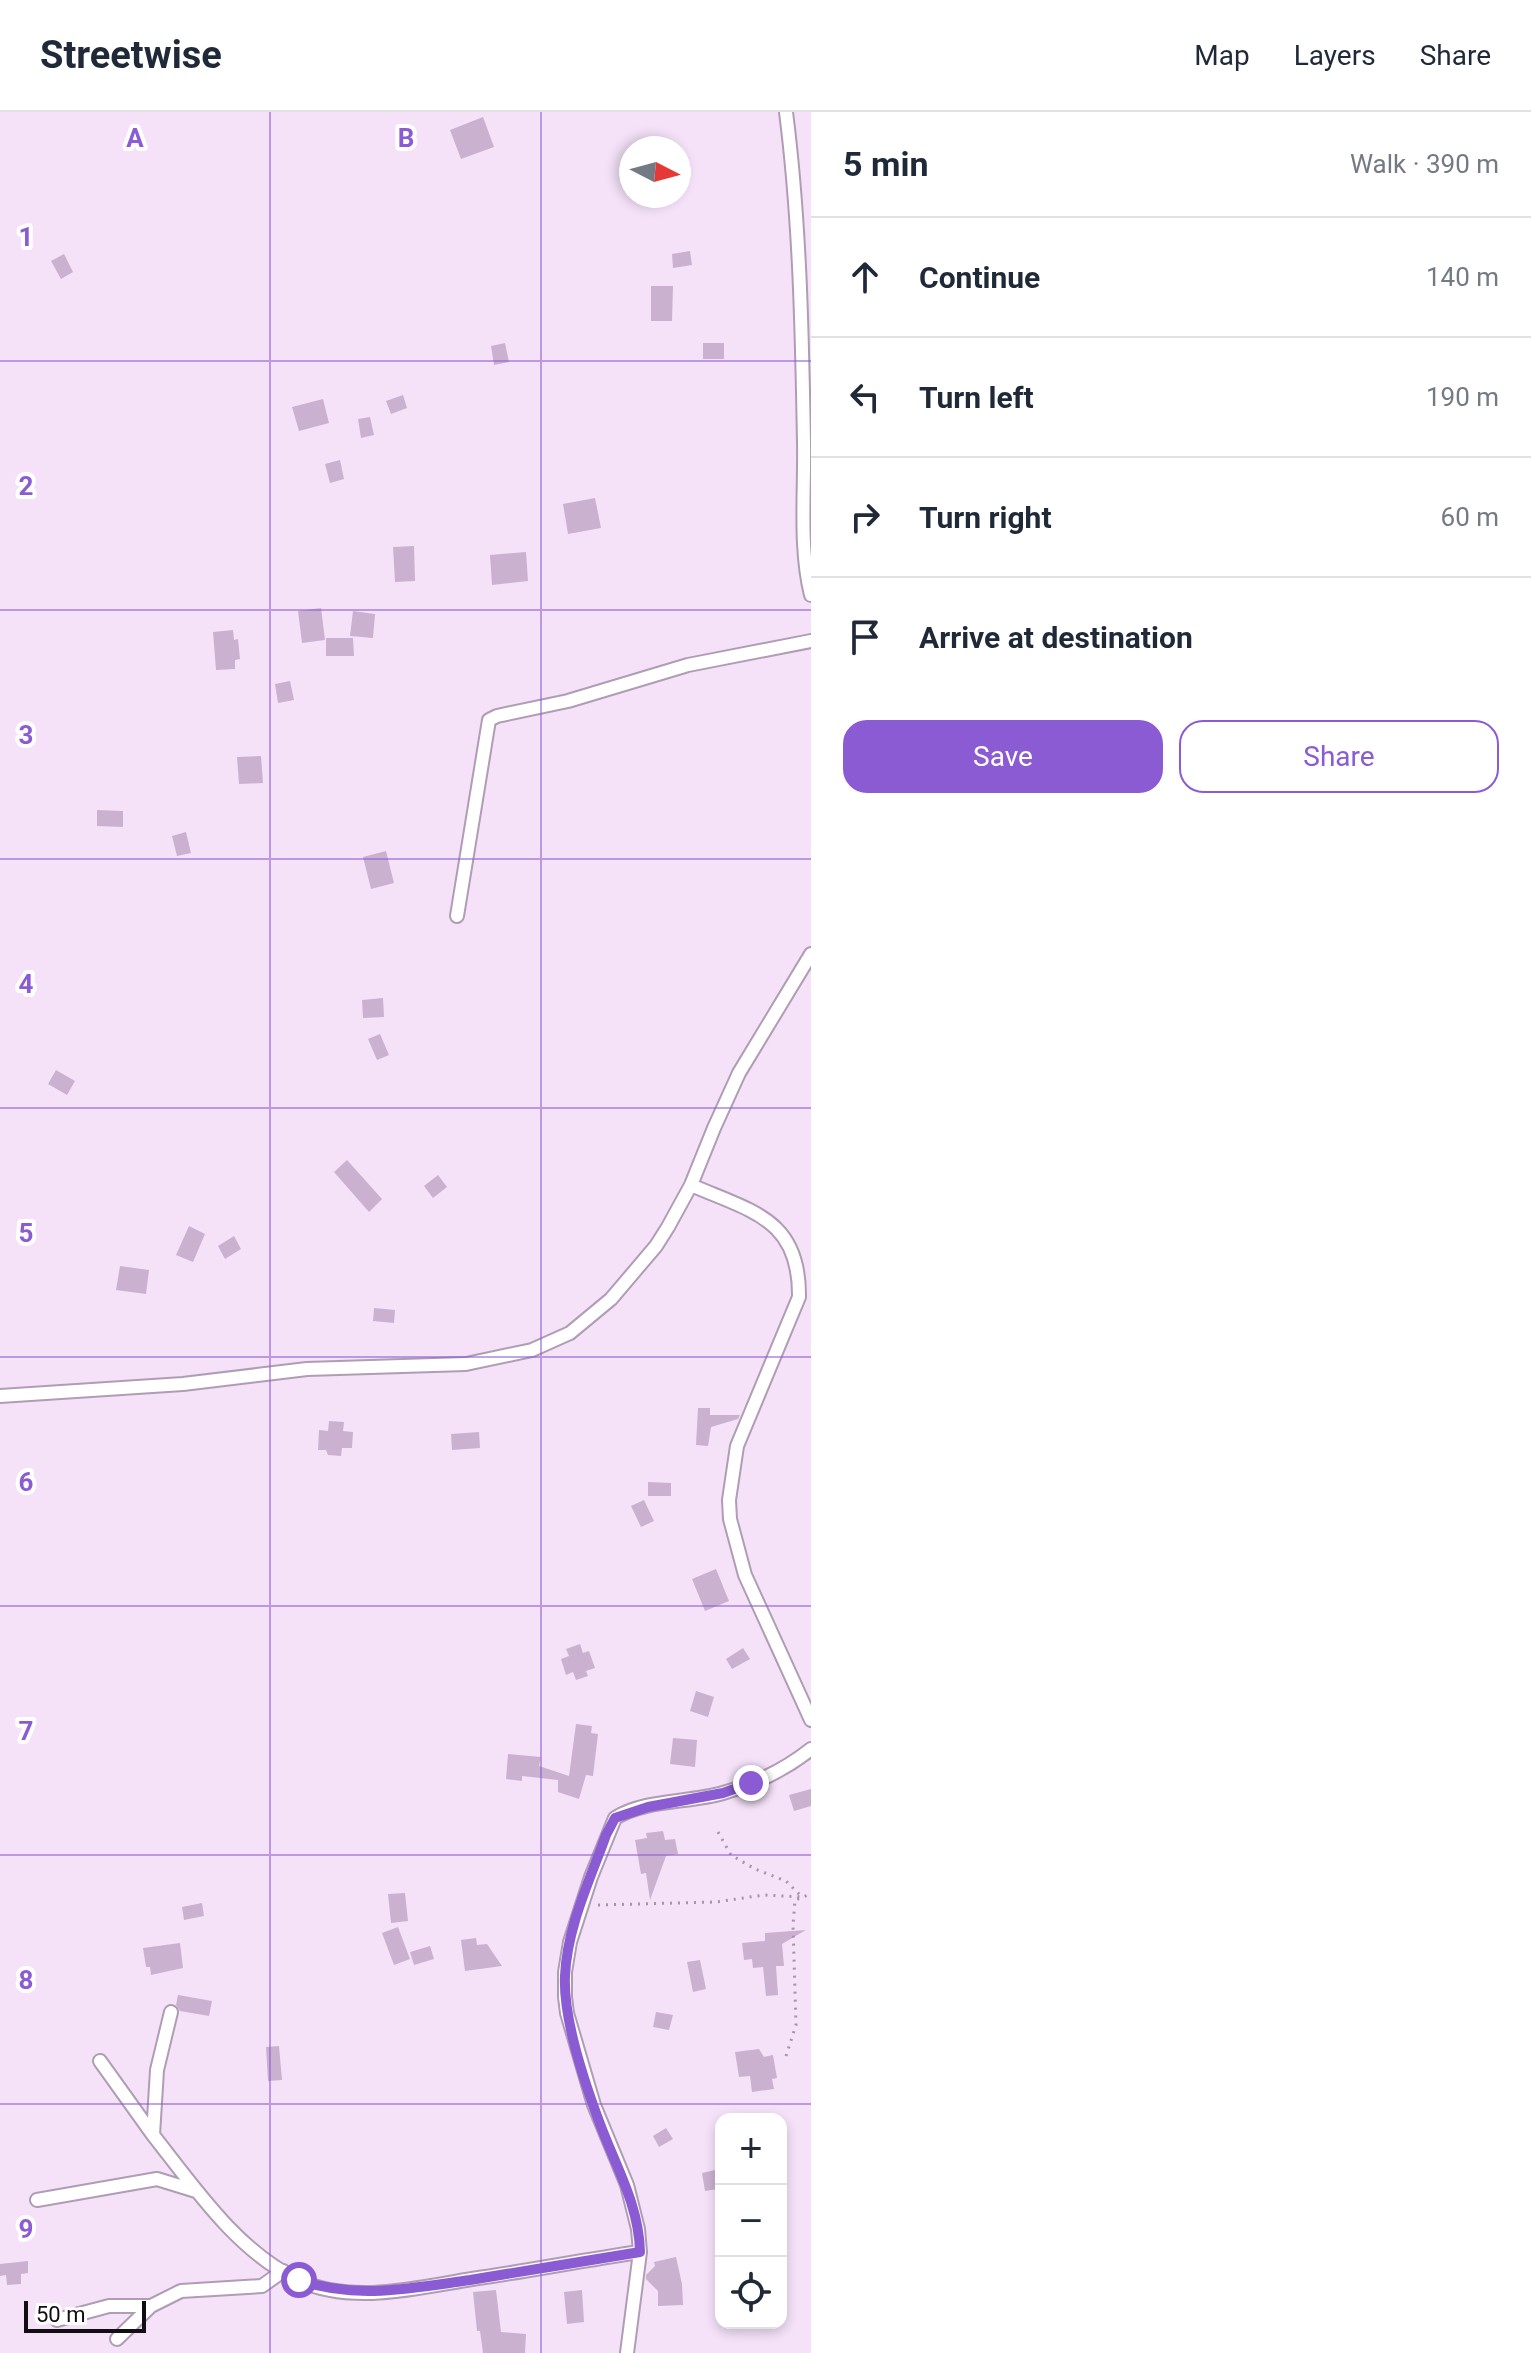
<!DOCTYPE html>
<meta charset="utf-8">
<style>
body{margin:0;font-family:Roboto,sans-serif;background:#f2f2f3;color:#1f2937}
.controls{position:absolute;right:24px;bottom:24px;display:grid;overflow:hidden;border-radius:16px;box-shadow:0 4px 12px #0003}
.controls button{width:72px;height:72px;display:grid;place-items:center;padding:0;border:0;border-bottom:2px solid #e0e1e3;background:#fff;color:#1f2937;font:40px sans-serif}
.compass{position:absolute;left:619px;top:24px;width:72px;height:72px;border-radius:50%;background:#fff;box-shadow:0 4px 12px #0003;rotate:96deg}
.scale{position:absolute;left:24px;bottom:20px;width:122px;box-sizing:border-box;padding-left:8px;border:4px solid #120c13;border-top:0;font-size:22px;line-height:28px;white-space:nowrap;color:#120c13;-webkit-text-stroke:6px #fff;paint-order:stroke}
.stop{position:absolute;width:24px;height:24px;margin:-18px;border:6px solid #8b5bd4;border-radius:50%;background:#fff}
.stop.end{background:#8b5bd4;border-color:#fff;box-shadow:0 2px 8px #0008}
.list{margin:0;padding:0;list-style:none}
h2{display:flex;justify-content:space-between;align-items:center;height:104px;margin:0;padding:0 32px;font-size:34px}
h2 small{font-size:26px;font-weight:400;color:#747a83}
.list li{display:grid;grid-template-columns:52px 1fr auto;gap:24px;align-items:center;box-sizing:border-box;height:120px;padding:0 32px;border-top:2px solid #e0e1e3}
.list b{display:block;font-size:30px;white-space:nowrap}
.list em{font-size:26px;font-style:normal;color:#747a83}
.actions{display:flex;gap:16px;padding:24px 32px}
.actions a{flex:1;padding:18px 0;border:2px solid #8b5bd4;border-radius:24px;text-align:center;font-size:28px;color:#8b5bd4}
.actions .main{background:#8b5bd4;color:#fff}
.icon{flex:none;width:44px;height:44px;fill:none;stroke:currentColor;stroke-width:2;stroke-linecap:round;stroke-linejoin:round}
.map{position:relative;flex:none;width:811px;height:2241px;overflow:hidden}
header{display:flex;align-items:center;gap:48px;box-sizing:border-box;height:112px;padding:0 40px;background:#fff;border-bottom:2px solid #e0e1e3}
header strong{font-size:38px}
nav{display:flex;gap:44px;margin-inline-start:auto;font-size:28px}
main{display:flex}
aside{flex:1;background:#fff}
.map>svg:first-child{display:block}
</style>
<header>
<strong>Streetwise</strong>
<nav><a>Map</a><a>Layers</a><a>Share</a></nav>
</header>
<main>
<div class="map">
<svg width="811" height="2241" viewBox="0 0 811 2241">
<rect width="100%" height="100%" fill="#f5e2f9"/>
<path fill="#cab1d0" d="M483 5 494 35 461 47 450 18Z
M690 139 692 153 673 156 672 142Z
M64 142 73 160 61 167 51 149Z
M651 174H673L672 209H651Z
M505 231 509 250 494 253 491 234Z
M703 231H724V247H703Z
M403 283 407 296 391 302 386 289Z
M323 287 329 311 299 319 292 295Z
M370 305 374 323 361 326 358 307Z
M340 348 344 367 330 371 325 352Z
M595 386 601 416 568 422 563 392Z
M414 434 415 469 395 470 393 435Z
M526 440 528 469 492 473 490 443Z
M321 496 325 528 302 531 298 499Z
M353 499 375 502 373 526 350 524Z
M233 518 234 528 238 527 240 547 235 548V557L216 558 213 520Z
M326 526H353L354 544H326Z
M290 569 294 588 278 591 275 572Z
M261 644 263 671 239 672 237 645Z
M97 698 123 699V715L97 714Z
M186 720 191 741 177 744 172 724Z
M386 739 394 771 371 777 363 745Z
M383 886 384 905 363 906 362 888Z
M380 922 389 943 377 948 368 927Z
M56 958 75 969 67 983 48 972Z
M347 1048 382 1087 369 1100 334 1060Z
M438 1063 447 1075 433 1086 424 1074Z
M189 1114 205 1122 193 1150 176 1143Z
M234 1124 241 1137 225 1147 218 1134Z
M120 1154 149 1158 146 1182 116 1178Z
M374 1196 395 1198 394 1211 373 1209Z
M698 1296H710V1303H740L738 1307 711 1315 708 1334 696 1333Z
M329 1309 344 1310 343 1319 353 1320 352 1336H342L341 1344 328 1343 326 1338H318L319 1318 328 1319Z
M479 1320 480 1336 452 1338 451 1322Z
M648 1370 671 1371V1384H648Z
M644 1388 654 1409 641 1415 631 1394Z
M716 1457 729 1489 705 1499 692 1467Z
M580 1532 583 1541 589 1539 595 1556 586 1559 588 1564 576 1568 573 1560 566 1563 561 1547 569 1544 566 1537Z
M743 1536 750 1547 732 1557 726 1547Z
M696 1579 714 1585 708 1605 690 1599Z
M576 1612 592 1614 591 1621 598 1622 593 1664 586 1663 579 1687 558 1680V1668L522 1664V1669L506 1667 508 1642 541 1645 539 1654 569 1664Z
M673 1626 697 1628 695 1655 670 1652Z
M811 1677V1694L794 1699 789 1683Z
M663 1719 665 1728 675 1727 678 1742 666 1744 650 1788 646 1761 641 1762 635 1728 647 1726 646 1721Z
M405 1781 408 1809 391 1811 388 1782Z
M202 1791 204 1804 184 1808 182 1795Z
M398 1815 410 1847 394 1853 382 1821Z
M806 1818 782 1832 784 1854H776L778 1883 766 1884 763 1855 753 1856 752 1847 744 1848 742 1831 765 1829V1821Z
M476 1826 477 1833 487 1832 502 1854 465 1859 461 1828Z
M180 1831 183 1856 151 1863 150 1855H146L143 1836Z
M430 1834 434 1847 414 1853 410 1840Z
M700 1848 706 1877 693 1880 687 1850Z
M178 1883 212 1889 209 1904 180 1899 176 1893Z
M656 1900 673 1903 669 1918 653 1915Z
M279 1934 282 1968 268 1969 266 1935Z
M759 1937 764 1945 773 1943 777 1966 772 1967 774 1977 752 1980 750 1964 739 1965 735 1940Z
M666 2016 673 2027 659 2035 653 2024Z
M715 2058 718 2077 705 2079 702 2061Z
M676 2145 682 2172 683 2193 658 2194V2179L646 2167V2163L655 2154 654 2150Z
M28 2149V2161L21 2162V2172L7 2173 6 2163 0 2164V2152Z
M496 2178 501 2220 526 2222 525 2241H483L480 2219H477L473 2180Z
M582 2178 584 2210 567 2212 564 2180Z"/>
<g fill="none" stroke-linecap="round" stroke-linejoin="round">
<g stroke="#af9db3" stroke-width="16">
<path id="minor" d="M786 0C800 110 802 220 804 330 805 380 799 435 811 483
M457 804 489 608 497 604 568 589 688 553 811 529
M691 1073C753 1100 800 1107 799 1185L737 1334 729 1388 730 1407 745 1463 811 1608
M0 1284 183 1272 307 1257 466 1252 532 1238 570 1221 611 1187 656 1134 668 1115 691 1073 714 1016 739 961 811 842
M171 1900 157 1958 153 2023C194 2075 237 2139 298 2168 352 2193 417 2176 472 2167 528 2159 584 2148 640 2140
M100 1949 153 2023
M37 2088 157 2067 196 2079
M57 2208 109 2194H151
M117 2227 151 2194 181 2179 262 2174 283 2159
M627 2241 640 2140 638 2117 627 2073 594 1993 567 1901 565 1885V1860L570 1830 591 1765 615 1706C646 1687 689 1691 723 1681 755 1672 786 1657 811 1637"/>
</g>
<path stroke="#a395a6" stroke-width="3" stroke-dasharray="2 6" stroke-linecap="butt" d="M718 1720 731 1743 755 1757 786 1769 802 1785
M598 1793 716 1790 764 1783 802 1785
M786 1944 796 1913 793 1813 795 1788 811 1782"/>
<use href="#minor" stroke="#fff" stroke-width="12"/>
</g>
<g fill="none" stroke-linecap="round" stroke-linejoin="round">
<path stroke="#8b5bd4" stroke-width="10" d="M299 2168C356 2188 412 2176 470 2168 527 2159 583 2149 640 2140 639 2093 616 2055 600 2012 585 1972 563 1906 565 1864 567 1815 590 1768 606 1723L615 1706 648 1695 723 1681 751 1671"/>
</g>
<path fill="none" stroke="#8b5bd4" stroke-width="2" stroke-opacity="0.55" d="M270 0V2241M541 0V2241M0 249H811M0 498H811M0 747H811M0 996H811M0 1245H811M0 1494H811M0 1743H811M0 1992H811"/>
<g font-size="26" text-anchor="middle" font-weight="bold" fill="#8b5bd4" stroke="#fff" stroke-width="8" stroke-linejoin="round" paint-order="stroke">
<text x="135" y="35">A</text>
<text x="406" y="35">B</text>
<text x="26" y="134">1</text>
<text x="26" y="383">2</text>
<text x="26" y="632">3</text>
<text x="26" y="881">4</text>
<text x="26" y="1130">5</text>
<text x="26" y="1379">6</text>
<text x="26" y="1628">7</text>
<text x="26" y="1877">8</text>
<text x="26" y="2126">9</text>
</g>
</svg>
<div class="controls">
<button>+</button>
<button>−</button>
<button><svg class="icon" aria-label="locate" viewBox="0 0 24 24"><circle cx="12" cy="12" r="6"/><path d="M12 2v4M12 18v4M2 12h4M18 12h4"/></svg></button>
</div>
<svg class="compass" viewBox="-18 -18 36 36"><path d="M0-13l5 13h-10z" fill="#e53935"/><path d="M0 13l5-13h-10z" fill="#747a83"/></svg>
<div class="scale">50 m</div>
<div class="stop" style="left:299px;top:2168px"></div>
<div class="stop end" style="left:751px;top:1671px"></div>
</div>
<aside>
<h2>5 min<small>Walk · 390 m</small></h2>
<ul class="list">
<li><svg class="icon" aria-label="ahead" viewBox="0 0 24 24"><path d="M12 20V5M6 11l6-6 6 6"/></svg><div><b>Continue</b></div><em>140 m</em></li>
<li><svg class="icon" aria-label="left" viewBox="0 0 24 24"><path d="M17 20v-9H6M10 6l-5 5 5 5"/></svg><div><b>Turn left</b></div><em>190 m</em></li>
<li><svg class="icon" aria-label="right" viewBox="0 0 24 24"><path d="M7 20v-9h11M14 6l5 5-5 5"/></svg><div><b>Turn right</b></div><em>60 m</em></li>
<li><svg class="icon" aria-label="arrive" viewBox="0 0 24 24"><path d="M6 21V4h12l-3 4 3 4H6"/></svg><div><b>Arrive at destination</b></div></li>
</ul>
<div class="actions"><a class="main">Save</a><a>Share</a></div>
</aside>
</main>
